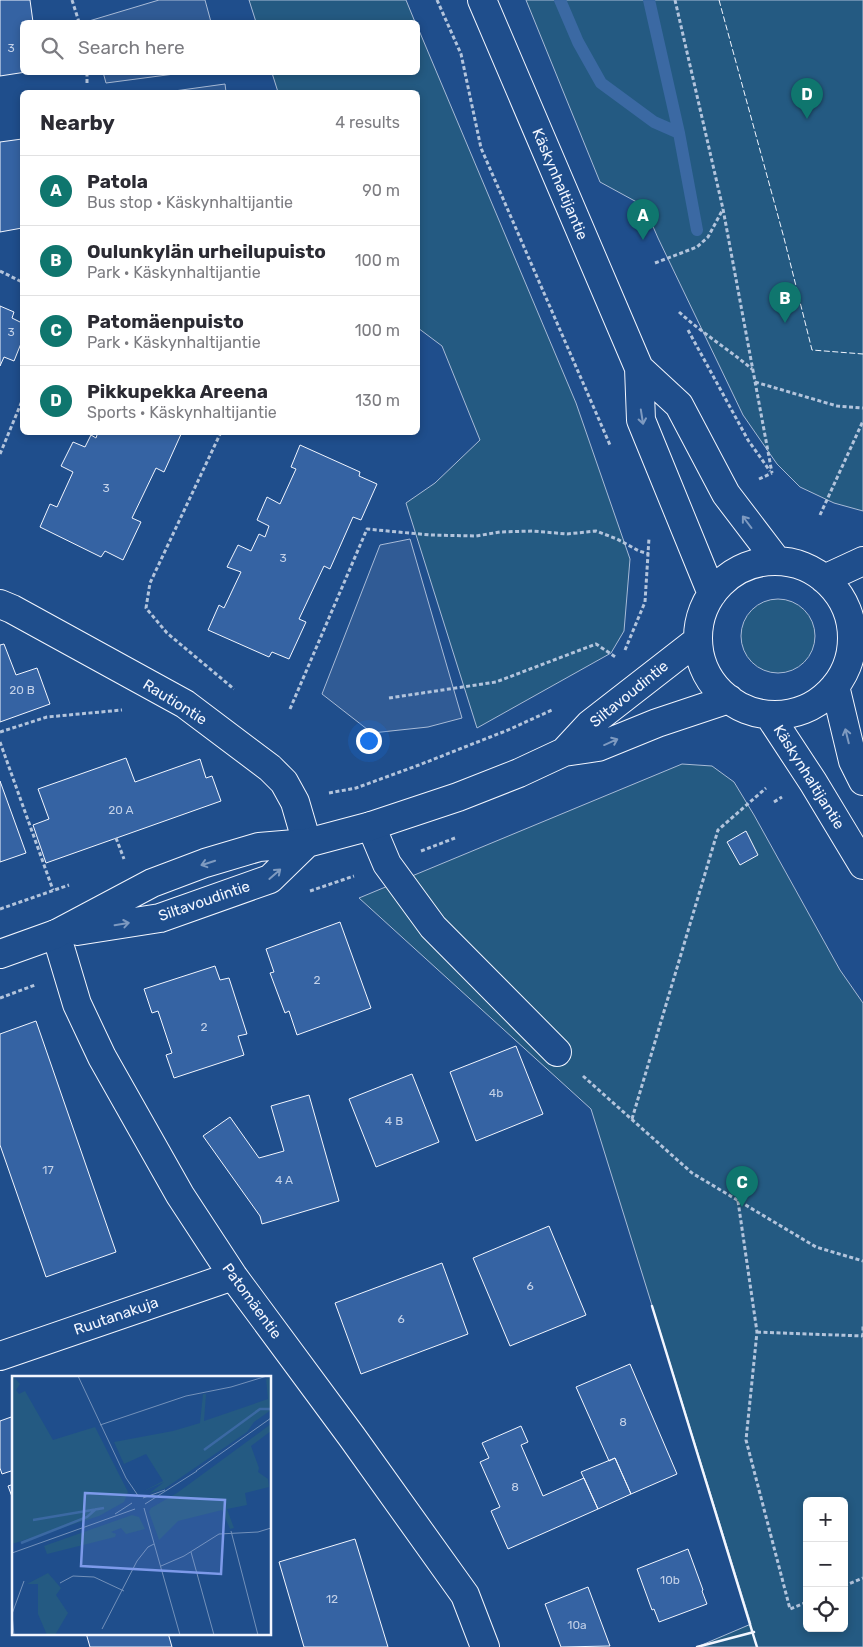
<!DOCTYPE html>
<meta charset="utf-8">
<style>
body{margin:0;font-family:Rubik,sans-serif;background:#f7f7f7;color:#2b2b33}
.controls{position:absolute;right:15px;bottom:15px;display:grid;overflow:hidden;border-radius:8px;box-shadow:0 2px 8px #0003}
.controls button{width:45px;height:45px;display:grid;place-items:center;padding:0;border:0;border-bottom:1px solid #e1e1e2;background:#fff;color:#2b2b33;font:25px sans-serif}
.you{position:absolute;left:368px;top:740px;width:18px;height:18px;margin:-12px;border:4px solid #fff;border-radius:50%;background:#1a73e8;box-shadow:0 0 0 8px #1a73e833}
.badge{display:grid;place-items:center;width:32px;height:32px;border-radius:50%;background:#0f766e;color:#fff;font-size:16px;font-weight:700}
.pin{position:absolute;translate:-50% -41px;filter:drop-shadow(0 1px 2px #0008)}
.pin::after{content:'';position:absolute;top:26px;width:18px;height:15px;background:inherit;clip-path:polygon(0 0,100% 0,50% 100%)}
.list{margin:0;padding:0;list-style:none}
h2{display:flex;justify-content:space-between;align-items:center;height:65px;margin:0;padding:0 20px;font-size:21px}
h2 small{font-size:16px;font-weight:400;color:#7c7c81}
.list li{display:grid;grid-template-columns:32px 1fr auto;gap:15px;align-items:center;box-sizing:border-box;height:70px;padding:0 20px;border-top:1px solid #e1e1e2}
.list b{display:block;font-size:19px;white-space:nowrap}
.list p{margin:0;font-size:16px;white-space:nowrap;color:#7c7c81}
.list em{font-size:16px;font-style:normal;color:#7c7c81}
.icon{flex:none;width:28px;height:28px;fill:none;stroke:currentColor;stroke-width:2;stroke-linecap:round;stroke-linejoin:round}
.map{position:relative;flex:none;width:863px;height:1647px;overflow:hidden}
.search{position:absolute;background:#fff;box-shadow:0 2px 8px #0003;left:20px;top:20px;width:400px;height:55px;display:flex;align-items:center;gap:12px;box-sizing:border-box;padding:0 18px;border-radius:8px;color:#7c7c81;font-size:19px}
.panel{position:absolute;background:#fff;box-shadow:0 2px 8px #0003;left:20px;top:90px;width:400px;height:345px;border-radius:8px}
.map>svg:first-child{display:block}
</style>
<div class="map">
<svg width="863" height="1647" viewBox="0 0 863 1647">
<rect width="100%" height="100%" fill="#1f4e8c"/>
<path fill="#245a82" stroke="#a8bbd7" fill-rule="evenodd" d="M249 0H406L415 22H256Z
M526 0H863V511L834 503 800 487 777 464 743 415 658 238 644 206 600 182Z
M418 28 576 403 630 559 624 631 611 653 477 728 406 503 435 483 480 440 442 346 418 328V92H278L272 73 418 72Z
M741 636a37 37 0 1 1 74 0a37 37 0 1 1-74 0Z
M682 764 712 766 734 782 754 815 840 970 863 1003V1647H697L751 1624 591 1109 359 898ZM807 1501H844V1628H807Z"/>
<path fill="#305b95" stroke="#a8bbd7" d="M159 0H205L211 22H89V21Z
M103 72H182V73L106 83Z
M225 84 226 92H167Z
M410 539 462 718 428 727 372 733 322 694 380 545Z"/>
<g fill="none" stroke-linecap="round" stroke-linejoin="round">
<path stroke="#3b69a3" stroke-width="12" d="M560 0 578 42 601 83 654 122 679 133
M649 0 679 133 697 230"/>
</g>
<path fill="#3563a3" stroke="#f2f6ff" d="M0 0H30L33 22H22V72H26L0 76Z
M22 139V228L0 232V142Z
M0 306 14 312 12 318 22 323V341L14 361 4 357 0 366Z
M98 432H182L164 472 156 468 132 518 141 522 123 560 105 551 101 557 40 527 50 504 57 507 73 472 61 466 73 442 85 447 91 435 96 438Z
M300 445 360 472 359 476 377 484 361 520 353 517 330 569 324 566 299 619 306 622 289 659 272 652 269 657 208 630 219 605 224 608 241 572 227 567 238 545 251 551 259 534 265 537 269 526 257 520 267 497 280 504 296 469 291 467Z
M4 644 16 675 37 668 50 704 0 722V645Z
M126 758 135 782 200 759 206 778 212 776 221 801 46 863 33 825 49 819 38 789Z
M0 781 26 853 0 862Z
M746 831 758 855 740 865 727 842Z
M340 922 371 1008 297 1035 289 1011 285 1013 270 973 274 972 266 949Z
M215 966 220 980 229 978 247 1034 238 1036 244 1055 174 1078 166 1055 172 1053 158 1011 152 1013 144 989Z
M36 1021 116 1252 46 1277 0 1145V1034Z
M516 1046 543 1114 476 1141 450 1072Z
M412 1074 439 1142 376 1167 349 1099Z
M309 1095 339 1201 262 1224 260 1216 203 1136 230 1117 259 1158 284 1151 271 1106Z
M549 1226 586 1315 510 1346 473 1258Z
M442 1263 468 1334 361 1374 335 1303Z
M630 1364 677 1474 631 1494 615 1458 609 1461 576 1387Z
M14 1416V1470L2 1474 0 1468V1421Z
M521 1426 528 1442 521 1445 543 1496 584 1478 598 1509 508 1549 491 1511 500 1507 480 1462 489 1458 482 1443Z
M615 1458 631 1494 598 1509 581 1472Z
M14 1484V1502L8 1486Z
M355 1539 388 1647H304L279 1562Z
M688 1549 703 1590 702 1591 707 1604 659 1622 654 1609 652 1610 637 1569Z
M588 1587 610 1646 561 1647 545 1604Z
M86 1633H168L172 1647H90Z"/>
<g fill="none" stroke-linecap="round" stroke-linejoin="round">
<g stroke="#f2f6ff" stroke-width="30">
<path id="minor" d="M0 604 12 609 185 704 270 768 284 782 295 802 307 843
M371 826 387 864 433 927 557 1052
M56 934 77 1004 102 1057 180 1195 233 1276 352 1437 465 1595 485 1647
M0 1356 233 1276"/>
</g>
<g stroke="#f2f6ff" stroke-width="30">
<path id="major" d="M482 0 639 368 641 420 712 594
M639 368 679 405 726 494 777 561
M698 638a77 77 0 1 1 154 0a77 77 0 1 1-154 0Z
M824 579 863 561
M835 686 853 761 863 781
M769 715 813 782 863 865
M564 752 590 724 698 640
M77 931 160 918 270 879 307 843
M0 954 56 934 152 883 205 863 259 847 307 843 371 826 458 797 519 773 564 752 598 747 657 723 729 699"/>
</g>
<path stroke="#b3c4dc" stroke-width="3" stroke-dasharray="4 2.5" stroke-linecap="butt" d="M72 0 79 22
M437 0 461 54 481 148 610 445
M675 0 723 209 772 473
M87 83V72
M655 263 697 247 708 237 723 209
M0 271 22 282
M679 312C702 333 728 349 752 369
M688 330 748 440 770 471
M755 382 837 406 863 408
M221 432 150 583 146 608 167 633 234 689
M0 454 22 401
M759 479 772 473
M820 515 863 421
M625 650 645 602 649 538
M389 698 496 682 596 644 617 658
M290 709 367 529 430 535 476 536 500 532 533 531 567 534 596 531 617 539 639 551 649 554
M0 732 47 717 122 710
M0 742 53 890
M329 793 356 788 419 765 508 730 552 710
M774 802 782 797
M116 838 124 859
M421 851 455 838
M310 891 354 876
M0 909 69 885
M0 998 35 985
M583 1076 692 1173 816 1247 863 1261
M632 1119 718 830 766 788
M738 1201 757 1332 746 1440 790 1609 807 1602
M757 1332 862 1336
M863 1337V1326
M844 1586 863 1578"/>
<use href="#minor" stroke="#1f4e8c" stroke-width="28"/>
<use href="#major" stroke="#1f4e8c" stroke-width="28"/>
<path stroke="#f2f6ff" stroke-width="1" stroke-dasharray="6 2.5" stroke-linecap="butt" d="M719 0 784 238 812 350 863 354"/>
<path stroke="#f2f6ff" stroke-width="2.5" d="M652 1306 757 1647
M697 1647 754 1632"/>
</g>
<defs><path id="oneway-shaft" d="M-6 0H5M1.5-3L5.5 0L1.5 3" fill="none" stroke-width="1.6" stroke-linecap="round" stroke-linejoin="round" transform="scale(1.25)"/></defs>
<g stroke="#7e9ac0">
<use href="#oneway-shaft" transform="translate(642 417) rotate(81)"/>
<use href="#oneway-shaft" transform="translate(747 522) rotate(-127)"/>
<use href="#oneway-shaft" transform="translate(847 736) rotate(-104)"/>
<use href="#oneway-shaft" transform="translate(611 742) rotate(-24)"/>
<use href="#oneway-shaft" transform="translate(208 863) rotate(162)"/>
<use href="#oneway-shaft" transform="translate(275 874) rotate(-41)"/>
<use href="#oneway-shaft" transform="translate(122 924) rotate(-9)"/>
</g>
<g text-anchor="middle" stroke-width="4" stroke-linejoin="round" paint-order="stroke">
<g font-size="12" fill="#c3d1e8">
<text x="11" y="52">3</text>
<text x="11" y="336">3</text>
<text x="106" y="492">3</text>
<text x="283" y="562">3</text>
<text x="22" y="694">20 B</text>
<text x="121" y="814">20 A</text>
<text x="317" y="984">2</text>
<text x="204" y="1031">2</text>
<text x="496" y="1097">4b</text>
<text x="394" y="1125">4 B</text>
<text x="48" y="1174">17</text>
<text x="284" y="1184">4 A</text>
<text x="530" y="1290">6</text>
<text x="401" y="1323">6</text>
<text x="623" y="1426">8</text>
<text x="515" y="1491">8</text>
<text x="670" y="1584">10b</text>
<text x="332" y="1603">12</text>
<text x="577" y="1629">10a</text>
</g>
<g font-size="15" fill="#f2f6ff" stroke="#1f4e8c">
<text transform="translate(560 184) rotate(67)" y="5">Käskynhaltijantie</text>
<text transform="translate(629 694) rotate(-39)" y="5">Siltavoudintie</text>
<text transform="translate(175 702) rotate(32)" y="5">Rautiontie</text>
<text transform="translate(809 777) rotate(58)" y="5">Käskynhaltijantie</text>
<text transform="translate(204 901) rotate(-19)" y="5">Siltavoudintie</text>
<text transform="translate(252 1301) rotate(54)" y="5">Patomäentie</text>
<text transform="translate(116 1316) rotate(-19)" y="5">Ruutanakuja</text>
</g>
</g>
<g transform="translate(12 1376)">
<rect width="259" height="259" fill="#1f4e8c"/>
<path d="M1 0 8 8 4 14 7 18 13 15 41 64 83 51 116 116 112 126 87 140 0 168ZM259 1V34L242 46 235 56 152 113 138 117 152 106 130 116 151 105 134 78 112 88 102 66 161 55 188 47 191 18H194L192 45 256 23 254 3ZM259 48V55L239 70 247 92 246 96 256 103 257 111 233 117 235 129 215 133 222 152 218 153 210 134 166 145 147 164 137 136 139 132 165 117ZM120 139 127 141 133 153 114 158 109 152 99 156 104 158 103 161 35 178 32 170ZM36 197 49 212 44 219 56 237 43 259H35L26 238V208H15Z" fill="#245a82"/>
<path fill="none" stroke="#3b69a3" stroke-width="2.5" d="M192 74 248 33H258M21 144 92 132M9 167 75 141 84 133"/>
<path fill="none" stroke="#7391ba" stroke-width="1" d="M66 0 114 102 127 121M88 49 174 20 219 11 255 0M184 95 259 42M131 122 153 114M133 128 185 95M132 132 168 259M103 138 120 127M219 155 246 259M179 176 202 259M0 177 123 133M149 190 172 180 207 158 246 156 259 152M48 207 61 200 82 201 112 215M90 253 125 185 136 171 142 168M2 259 0 238 12 205"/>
<path fill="#7d9aea" fill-opacity="0.15" stroke="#7d9aea" stroke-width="2.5" d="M73 117 213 124 209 198 69 190Z"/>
<rect width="259" height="259" fill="none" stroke="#f2f6ff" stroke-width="2.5"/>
</g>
</svg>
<div class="controls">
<button>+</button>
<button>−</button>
<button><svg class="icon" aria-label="locate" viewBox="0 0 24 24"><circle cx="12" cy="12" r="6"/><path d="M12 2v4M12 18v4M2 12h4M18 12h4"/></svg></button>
</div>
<div class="you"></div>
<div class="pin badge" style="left:643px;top:240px">A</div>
<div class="pin badge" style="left:785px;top:323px">B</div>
<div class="pin badge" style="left:742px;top:1207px">C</div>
<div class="pin badge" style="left:807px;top:119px">D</div>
<div class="search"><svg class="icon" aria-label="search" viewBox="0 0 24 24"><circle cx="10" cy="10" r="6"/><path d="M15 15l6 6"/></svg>Search here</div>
<section class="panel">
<h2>Nearby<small>4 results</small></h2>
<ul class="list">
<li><span class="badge">A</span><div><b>Patola</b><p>Bus stop · Käskynhaltijantie</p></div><em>90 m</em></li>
<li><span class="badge">B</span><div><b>Oulunkylän urheilupuisto</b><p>Park · Käskynhaltijantie</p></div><em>100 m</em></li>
<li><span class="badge">C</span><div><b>Patomäenpuisto</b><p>Park · Käskynhaltijantie</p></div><em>100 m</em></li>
<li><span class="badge">D</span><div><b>Pikkupekka Areena</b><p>Sports · Käskynhaltijantie</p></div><em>130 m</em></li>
</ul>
</section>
</div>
